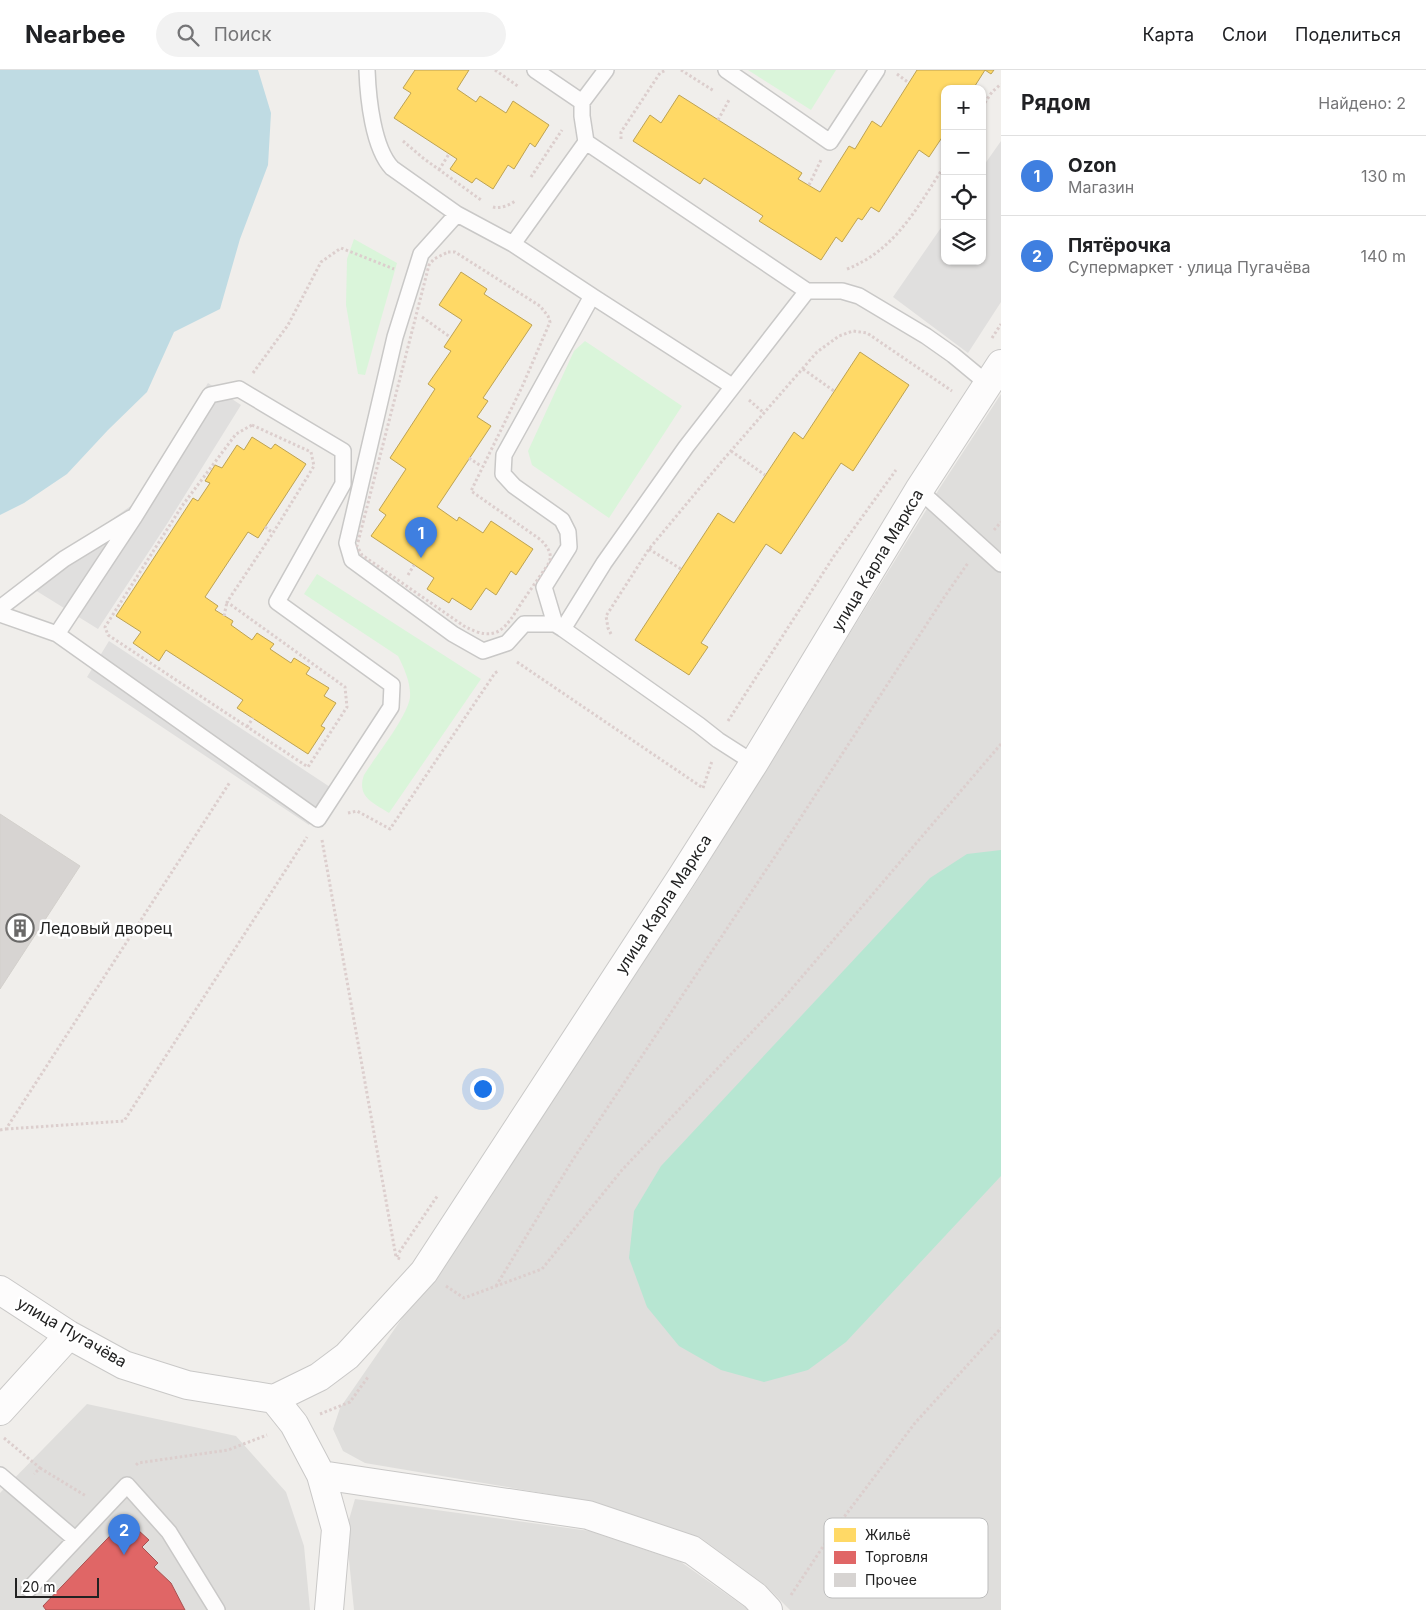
<!DOCTYPE html>
<html lang="ru">
<meta charset="utf-8">
<style>
body{margin:0;font-family:Inter,sans-serif;background:#f2f2f2;color:#202124}
.controls{position:absolute;right:15px;top:15px;display:grid;overflow:hidden;border-radius:10px;box-shadow:0 1px 4px #0004}
.controls button{width:45px;height:45px;display:grid;place-items:center;padding:0;border:0;border-bottom:1px solid #e0e0e0;background:#fff;color:#202124;font:25px sans-serif}
.scale{position:absolute;left:15px;bottom:12px;width:84px;box-sizing:border-box;padding-left:5px;border:2px solid #222;border-top:0;font-size:14px;line-height:18px;white-space:nowrap;color:#222;-webkit-text-stroke:4px #fff;paint-order:stroke}
.you{position:absolute;left:482px;top:1018px;width:18px;height:18px;margin:-12px;border:4px solid #fff;border-radius:50%;background:#1a73e8;box-shadow:0 0 0 8px #1a73e833}
.badge{display:grid;place-items:center;width:32px;height:32px;border-radius:50%;background:#1a73e8;color:#fff;font-size:16px;font-weight:700}
.pin{position:absolute;translate:-50% -41px;filter:drop-shadow(0 1px 2px #0008)}
.pin::after{content:'';position:absolute;top:26px;width:18px;height:15px;background:inherit;clip-path:polygon(0 0,100% 0,50% 100%)}
.list{margin:0;padding:0;list-style:none}
h2{display:flex;justify-content:space-between;align-items:center;height:65px;margin:0;padding:0 20px;font-size:21px}
h2 small{font-size:16px;font-weight:400;color:#757577}
.list li{display:grid;grid-template-columns:32px 1fr auto;gap:15px;align-items:center;box-sizing:border-box;height:80px;padding:0 20px;border-top:1px solid #e0e0e0}
.list b{display:block;font-size:19px;white-space:nowrap}
.list p{margin:0;font-size:16px;white-space:nowrap;color:#757577}
.list em{font-size:16px;font-style:normal;color:#757577}
.icon{flex:none;width:28px;height:28px;fill:none;stroke:currentColor;stroke-width:2;stroke-linecap:round;stroke-linejoin:round}
.map{position:relative;flex:none;width:1001px;height:1540px;overflow:hidden}
header{display:flex;align-items:center;gap:30px;box-sizing:border-box;height:70px;padding:0 25px;background:#fff;border-bottom:1px solid #e0e0e0}
header strong{font-size:24px}
nav{display:flex;gap:28px;margin-inline-start:auto;font-size:18px}
.search{width:350px;height:45px;background:#f2f2f2;display:flex;align-items:center;gap:12px;box-sizing:border-box;padding:0 18px;border-radius:28px;color:#757577;font-size:19px}
main{display:flex}
aside{flex:1;background:#fff}
.map>svg:first-child{display:block}
</style>
<header>
<strong>Nearbee</strong>
<div class="search"><svg class="icon" aria-label="search" viewBox="0 0 24 24"><circle cx="10" cy="10" r="6"/><path d="M15 15l6 6"/></svg>Поиск</div>
<nav><a>Карта</a><a>Слои</a><a>Поделиться</a></nav>
</header>
<main>
<div class="map">
<svg width="1001" height="1540" viewBox="0 0 1001 1540">
<rect width="100%" height="100%" fill="#f0eeeb"/>
<path fill="#dfdedc" d="M1001 324V1540H790L765 1515 701 1468 595 1432 365 1393 343 1381 333 1359 340 1338 398 1254 692 819 941 416Z
M87 1334 236 1366 286 1422 304 1476 310 1540H0V1423Z
M355 1429 590 1461 681 1492 749 1540H354L346 1460Z"/>
<path fill="#daf5da" d="M748 0H836L811 40Z
M354 169 397 193 365 305 358 304 346 235 347 189Z
M585 271 682 336 609 448 532 395 528 381 574 281Z
M317 504 481 609 389 743C374 733 356 727 364 705 375 687 408 646 410 627 411 613 404 598 398 586L304 524Z"/>
<path fill="#b7e6d2" d="M1001 780V1106L846 1272 808 1300 764 1312 721 1300 679 1276 647 1237 629 1188 634 1141 661 1096 930 808 967 784Z"/>
<path fill="#e0dfde" d="M1001 71V232L968 283 893 227 945 152V191H982V98Z
M208 313 241 335 167 454 98 559 22 512 135 433Z
M109 571 333 719 309 755 87 607Z"/>
<path fill="#bfdbe3" d="M0 0H258L271 43 268 95 240 169 220 239 174 262 147 322 108 360 67 404 24 433 0 445Z"/>
<path fill="#ffd966" stroke="#bda252" d="M415 0H469L457 19 476 32 480 26 506 43 513 31 549 55 535 77 530 73 514 99 508 95 493 119 476 108 472 113 450 99 457 89 394 48 411 23 403 18Z
M917 0H994L991 4 985 0 973 19H945V63L929 87 919 80 879 142 871 137 862 150 858 148 842 172 836 167 821 190 759 151 763 146 704 108 700 114 633 71 650 45 661 53 679 25 802 103 798 109 820 122 849 76 855 79 872 51 881 57Z
M461 202 487 219 484 224 532 255 483 328 488 331 477 347 491 356 437 437 457 451 459 447 483 463 491 451 533 479 516 505 511 501 496 525 486 518 471 540 452 528 449 533 427 519 434 508 371 466 386 445 379 440 406 399 390 388 435 319 428 314 451 281 444 277 462 250 439 235Z
M860 282 909 315 853 401 841 393 781 484 766 474 701 573 708 577 689 605 635 570 718 443 734 453 794 362 803 369Z
M252 367 271 379 275 374 306 394 258 468 248 462 205 527 218 536 215 540 233 551 231 555 252 570 257 563 274 574 270 579 291 593 294 588 310 598 306 604 329 618 324 626 336 633 321 656 325 658 308 684 237 638 243 630 166 580 159 591 133 573 141 562 116 546 193 428 198 431 210 413 205 411 215 395 222 398 237 375 244 380Z"/>
<path fill="#e06666" stroke="#a75252" d="M126 1449 149 1470 142 1477 158 1493 154 1497 171 1513 185 1540H46L43 1536Z"/>
<path fill="#d7d4d2" stroke="#d3d0cc" d="M0 744 80 796 0 919Z"/>
<g fill="none" stroke-linecap="round" stroke-linejoin="round">
<g stroke="#c9c8c7" stroke-width="18">
<path id="service" d="M367 0C368 28 373 78 392 98L457 144 421 184 395 267 347 473 352 490 453 564 483 581 507 573 524 554H555L563 559
M535 0 582 32
M726 0 830 72 877 0
M586 72 807 221H842L859 226 926 266 953 285 988 314
M457 144 513 174 586 72 582 46V32L606 0
M513 174 592 226 504 385 503 404 514 416 562 450 568 462 569 477 544 517 555 554
M592 226 732 316
M919 420 1001 494
M0 538 64 489 131 448
M0 544 57 564 135 446 210 325 239 319 343 381V414L277 532 392 615 391 637 318 749 57 564
M754 693 718 670 699 655 563 559 604 493 686 377 807 221
M0 1405 75 1469
M29 1519 127 1415 169 1462 217 1540"/>
</g>
<g stroke="#c9c8c7" stroke-width="30">
<path id="minor" d="M0 1220 69 1265 124 1295 187 1315 274 1329 294 1354 321 1405 336 1459 329 1540
M274 1329 319 1307 347 1286 424 1202 681 808 754 693 919 420 1001 294
M0 1341 69 1265
M321 1405 588 1445 692 1480 755 1526 768 1540"/>
</g>
<path stroke="#dccecd" stroke-width="3" stroke-dasharray="2.5 2.5" stroke-linecap="butt" d="M495 0 519 17
M681 0 714 21
M897 4 909 13
M982 37 992 22 1001 14
M718 50 729 30
M621 69V62L660 3 666 0
M403 71 423 88 481 130
M439 100 449 84
M531 107 562 60
M809 115 821 90
M493 137C500 139 510 135 515 131
M448 182H455L540 236 548 246 550 252 522 317 471 421 541 470C547 477 553 483 549 493 540 506 531 519 522 532 505 559 497 574 464 556L362 485 357 476 429 195 434 189Z
M847 199C896 180 918 136 945 95
M422 247 450 267
M992 268 1001 254
M803 299 834 321
M253 303 288 255 321 192 341 178 394 199
M749 330 764 343
M252 355 311 382 314 396 273 463 227 532 345 617 347 637 308 697 108 565 105 557 182 436 236 364Z
M731 381 765 405
M469 388 481 396
M265 457 273 463
M994 460 1001 452
M649 479 681 499
M408 505 414 495
M224 546 227 532
M611 564 608 558 606 546 649 479 723 390 817 282 839 266 853 261 867 263 952 321
M517 592 703 718
M728 651 834 486 896 400
M247 657 253 648
M703 718 712 691
M348 743 357 741 390 759 495 603 498 601
M322 770 396 1187
M6 1059 124 1051 307 767
M0 1060 6 1059 230 712
M400 1189 396 1187 438 1125
M446 1216 464 1228 542 1199 622 1100 783 929 1001 674
M496 1216 572 1091 792 761 945 526 968 493
M320 1344 350 1332 368 1307
M4 1368 40 1398 34 1404
M136 1395 138 1393 228 1380 267 1365
M40 1398 86 1426
M791 1525 832 1463 915 1353 1001 1258"/>
<use href="#service" stroke="#fdfcfc" stroke-width="15"/>
<use href="#minor" stroke="#fdfcfc" stroke-width="28"/>
</g>
<defs>
<g id="building-ring" transform="scale(1.4375)"><circle r="9.5" fill="#fff" stroke="#6a6968" stroke-width="1.5"/><path d="M-4-6H4V6H1V3H-1V6H-4ZM-2.5-4.3h1.7v1.8h-1.7ZM.8-4.3h1.7v1.8H.8ZM-2.5-1h1.7V.8h-1.7ZM.8-1h1.7V.8H.8Z" fill="#6a6968"/></g>
</defs>
<g fill-rule="evenodd">
<use href="#building-ring" x="20" y="858"/>
</g>
<g text-anchor="middle" stroke-width="5" stroke-linejoin="round" paint-order="stroke">
<g font-size="16" fill="#222" stroke="#fff">
<text transform="translate(877 490) rotate(-59)" y="6">улица Карла Маркса</text>
<text transform="translate(663 834) rotate(-57)" y="6">улица Карла Маркса</text>
<text transform="translate(72 1262) rotate(30)" y="6">улица Пугачёва</text>
</g>
<g font-size="16" fill="#222" stroke="#fff" text-anchor="start">
<text x="39" y="864">Ледовый дворец</text>
</g>
</g>
<rect x="824" y="1448" width="164" height="80" rx="8" fill="#fff" stroke="#bdbdbd" stroke-width="1"/>
<rect x="834" y="1458" width="22" height="14" fill="#ffd966"/>
<rect x="834" y="1481" width="22" height="13" fill="#e06666"/>
<rect x="834" y="1503" width="22" height="14" fill="#d7d4d2"/>
<g font-size="14" fill="#222">
<text x="865" y="1470">Жильё</text>
<text x="865" y="1492">Торговля</text>
<text x="865" y="1515">Прочее</text>
</g>
</svg>
<div class="controls">
<button>+</button>
<button>−</button>
<button><svg class="icon" aria-label="locate" viewBox="0 0 24 24"><circle cx="12" cy="12" r="6"/><path d="M12 2v4M12 18v4M2 12h4M18 12h4"/></svg></button>
<button><svg class="icon" aria-label="layers" viewBox="0 0 24 24"><path d="M12 4l9 5-9 5-9-5zM3 14l9 5 9-5"/></svg></button>
</div>
<div class="scale">20 m</div>
<div class="you"></div>
<div class="pin badge" style="left:421px;top:488px;background:#3f7fe0">1</div>
<div class="pin badge" style="left:124px;top:1485px;background:#3f7fe0">2</div>
</div>
<aside>
<h2>Рядом<small>Найдено: 2</small></h2>
<ul class="list">
<li><span class="badge" style="background:#3f7fe0">1</span><div><b>Ozon</b><p>Магазин</p></div><em>130 m</em></li>
<li><span class="badge" style="background:#3f7fe0">2</span><div><b>Пятёрочка</b><p>Супермаркет · улица Пугачёва</p></div><em>140 m</em></li>
</ul>
</aside>
</main>
